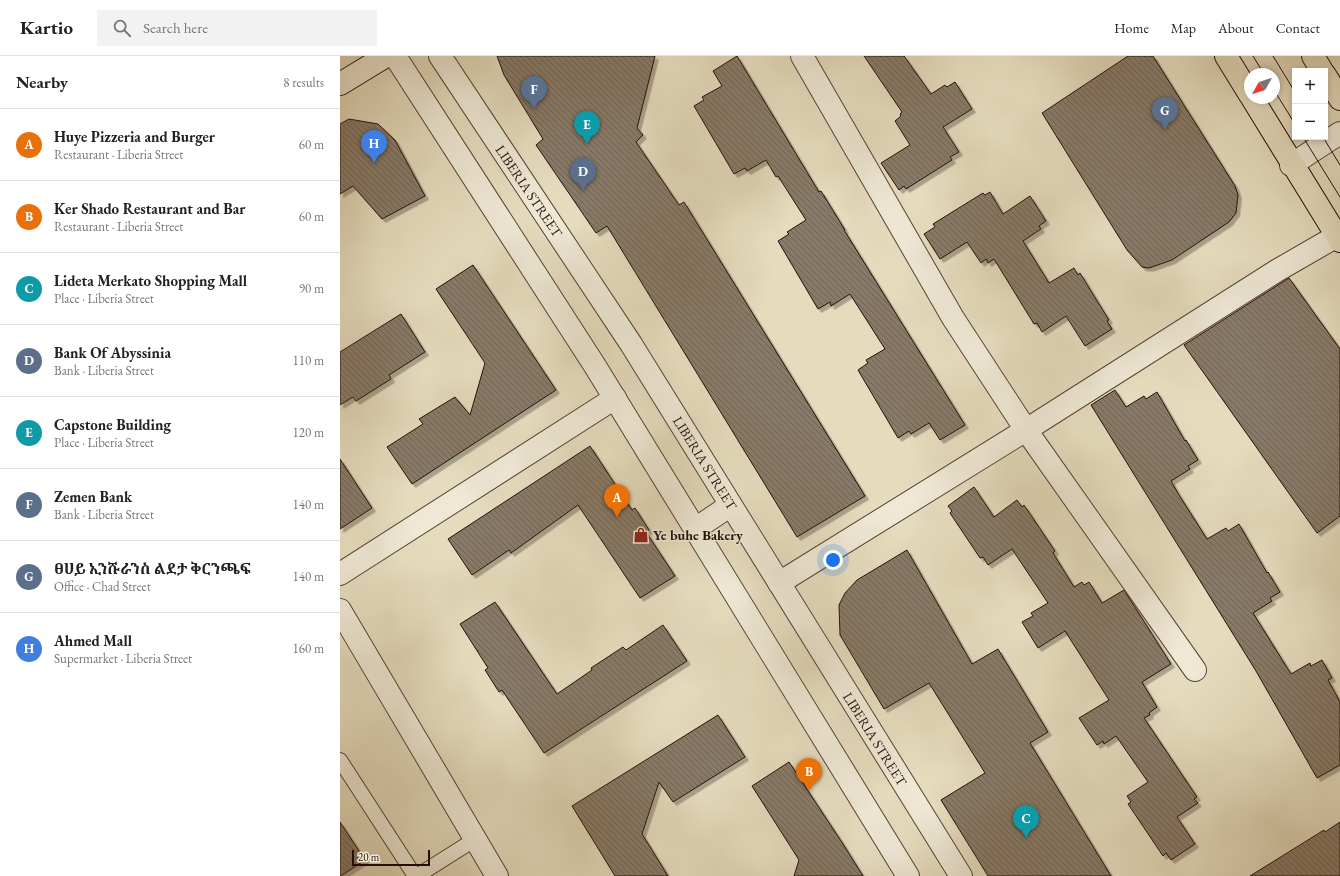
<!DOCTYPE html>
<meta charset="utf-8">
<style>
:root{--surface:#fff;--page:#f2f2f2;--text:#222;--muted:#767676;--line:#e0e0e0;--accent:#ea580c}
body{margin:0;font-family:"EB Garamond","Noto Serif Ethiopic",serif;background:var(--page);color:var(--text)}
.controls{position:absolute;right:12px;top:12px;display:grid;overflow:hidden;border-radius:0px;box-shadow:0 2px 6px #0003}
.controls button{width:36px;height:36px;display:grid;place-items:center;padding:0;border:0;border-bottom:1px solid var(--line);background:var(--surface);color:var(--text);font:20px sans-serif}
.compass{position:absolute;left:904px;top:12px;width:36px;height:36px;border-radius:50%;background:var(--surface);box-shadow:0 2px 6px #0003;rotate:231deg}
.scale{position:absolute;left:12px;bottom:10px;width:78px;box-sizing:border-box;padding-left:4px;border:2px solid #241009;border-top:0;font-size:11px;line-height:14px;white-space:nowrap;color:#241009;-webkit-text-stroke:3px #eee8d5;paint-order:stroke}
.you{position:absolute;left:493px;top:504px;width:14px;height:14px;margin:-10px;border:3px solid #fff;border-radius:50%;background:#1a73e8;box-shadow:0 0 0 6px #1a73e833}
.badge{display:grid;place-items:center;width:26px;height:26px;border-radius:50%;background:var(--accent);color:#fff;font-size:13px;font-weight:700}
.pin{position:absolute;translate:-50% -33px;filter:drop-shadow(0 1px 2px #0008)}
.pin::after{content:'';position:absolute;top:21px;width:14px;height:12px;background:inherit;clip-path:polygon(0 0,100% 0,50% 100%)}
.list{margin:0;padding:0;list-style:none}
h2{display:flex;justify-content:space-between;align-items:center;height:52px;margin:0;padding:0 16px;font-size:17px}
h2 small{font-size:13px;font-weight:400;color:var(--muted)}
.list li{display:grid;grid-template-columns:26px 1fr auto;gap:12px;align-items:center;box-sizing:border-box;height:72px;padding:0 16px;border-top:1px solid var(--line)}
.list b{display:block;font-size:15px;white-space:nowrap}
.list p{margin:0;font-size:13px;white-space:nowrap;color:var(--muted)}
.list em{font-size:13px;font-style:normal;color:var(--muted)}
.icon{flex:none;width:22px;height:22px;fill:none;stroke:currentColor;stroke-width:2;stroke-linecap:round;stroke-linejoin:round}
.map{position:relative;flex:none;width:1000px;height:820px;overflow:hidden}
header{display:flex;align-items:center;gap:24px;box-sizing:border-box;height:56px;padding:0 20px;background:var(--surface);border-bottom:1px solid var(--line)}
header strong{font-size:19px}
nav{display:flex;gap:22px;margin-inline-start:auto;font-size:14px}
.search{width:280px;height:36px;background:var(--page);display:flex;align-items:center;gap:10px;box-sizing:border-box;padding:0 14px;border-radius:0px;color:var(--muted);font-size:15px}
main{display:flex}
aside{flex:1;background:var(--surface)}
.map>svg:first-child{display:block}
.building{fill:url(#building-back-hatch);stroke:#241009;filter:url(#shadow)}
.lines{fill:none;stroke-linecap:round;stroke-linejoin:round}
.service-casing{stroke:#544336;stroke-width:16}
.minor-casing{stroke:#544336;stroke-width:24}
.tertiary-casing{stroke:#544336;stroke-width:24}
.secondary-casing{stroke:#241009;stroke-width:24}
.primary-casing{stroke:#241009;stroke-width:24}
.service{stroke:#eee8d5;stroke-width:14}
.minor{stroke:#eee8d5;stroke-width:22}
.tertiary{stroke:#eee8d5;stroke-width:22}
.secondary{stroke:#eee8d5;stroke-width:22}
.primary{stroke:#e5dcbe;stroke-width:22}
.tram{stroke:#241009;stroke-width:1}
.labels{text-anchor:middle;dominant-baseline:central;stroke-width:3;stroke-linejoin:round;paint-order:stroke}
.street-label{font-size:14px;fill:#241009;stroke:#eee8d5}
.poi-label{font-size:14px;font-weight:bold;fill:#241009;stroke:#eee8d5;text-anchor:start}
</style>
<header>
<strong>Kartio</strong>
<div class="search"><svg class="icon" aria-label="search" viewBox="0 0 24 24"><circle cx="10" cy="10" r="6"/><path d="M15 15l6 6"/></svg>Search here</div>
<nav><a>Home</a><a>Map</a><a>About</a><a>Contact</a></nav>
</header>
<main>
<aside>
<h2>Nearby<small>8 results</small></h2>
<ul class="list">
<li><span class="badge" style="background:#e8710a">A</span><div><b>Huye Pizzeria and Burger</b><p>Restaurant · Liberia Street</p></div><em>60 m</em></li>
<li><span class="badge" style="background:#e8710a">B</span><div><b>Ker Shado Restaurant and Bar</b><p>Restaurant · Liberia Street</p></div><em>60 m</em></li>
<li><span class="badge" style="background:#0f9aa8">C</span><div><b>Lideta Merkato Shopping Mall</b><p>Place · Liberia Street</p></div><em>90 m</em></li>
<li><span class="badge" style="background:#5c6f8a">D</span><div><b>Bank Of Abyssinia</b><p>Bank · Liberia Street</p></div><em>110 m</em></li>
<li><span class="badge" style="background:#0f9aa8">E</span><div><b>Capstone Building</b><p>Place · Liberia Street</p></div><em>120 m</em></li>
<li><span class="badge" style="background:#5c6f8a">F</span><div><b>Zemen Bank</b><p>Bank · Liberia Street</p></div><em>140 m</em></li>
<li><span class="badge" style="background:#5c6f8a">G</span><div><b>ፀሀይ ኢንሹራንስ ልደታ ቅርንጫፍ</b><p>Office · Chad Street</p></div><em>140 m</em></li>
<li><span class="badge" style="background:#3f7fe0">H</span><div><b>Ahmed Mall</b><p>Supermarket · Liberia Street</p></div><em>160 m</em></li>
</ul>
</aside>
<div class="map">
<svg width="1000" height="820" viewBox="0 0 1000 820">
<defs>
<pattern id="building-back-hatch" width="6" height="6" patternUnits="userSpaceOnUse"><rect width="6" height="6" fill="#887a67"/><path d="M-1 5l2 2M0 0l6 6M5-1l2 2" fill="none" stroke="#6f6353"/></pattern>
<filter id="shadow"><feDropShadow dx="3.5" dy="3.5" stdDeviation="0" flood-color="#0004"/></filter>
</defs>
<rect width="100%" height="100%" fill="#e5dcbe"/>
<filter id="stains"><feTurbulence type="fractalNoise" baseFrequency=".005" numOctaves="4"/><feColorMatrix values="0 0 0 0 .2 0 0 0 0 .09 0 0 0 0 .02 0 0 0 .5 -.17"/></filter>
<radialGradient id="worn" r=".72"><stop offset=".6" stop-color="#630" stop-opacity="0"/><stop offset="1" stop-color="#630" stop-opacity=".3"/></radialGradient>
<path class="building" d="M 157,0 L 315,0 L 297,72 L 303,79 L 296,86 L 339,149 L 344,146 L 525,440 L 457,481 L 267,170 L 256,177 L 196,89 L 203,83 L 164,19 Z
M 397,0 L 479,136 L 481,135 L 505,174 L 504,174 L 625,369 L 600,384 L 589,367 L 571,378 L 569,375 L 558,382 L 518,314 L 528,307 L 526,304 L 545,293 L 510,238 L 491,250 L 490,246 L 478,253 L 438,185 L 449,178 L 447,176 L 466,164 L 438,120 L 436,121 L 426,104 L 407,115 L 405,112 L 394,118 L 354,50 L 364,44 L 362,41 L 382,30 L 373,15 Z
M 524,0 L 564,0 L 591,38 L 605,29 L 607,31 L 615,26 L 632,53 L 603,71 L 619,96 L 610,101 L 612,104 L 566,133 L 564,130 L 559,134 L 541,107 L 570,89 L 555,65 L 561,60 L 560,58 L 562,56 Z
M 788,0 L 813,0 L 895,130 L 898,139 L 896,157 L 889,166 L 832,204 L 809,212 L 802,211 L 787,194 L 702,57 Z
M 9,63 L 38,68 L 55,84 L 85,140 L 42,163 L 13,130 L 0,138 L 0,68 Z
M 650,136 L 663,158 L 690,140 L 706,165 L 699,170 L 701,173 L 683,185 L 709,227 L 734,212 L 738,219 L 740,217 L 759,248 L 769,264 L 767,265 L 772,273 L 745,290 L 726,260 L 702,276 L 697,267 L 694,268 L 654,203 L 648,207 L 646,203 L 641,207 L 627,186 L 600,203 L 584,178 L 595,171 L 593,168 L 643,137 L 645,139 Z
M 133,209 L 216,334 L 72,428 L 47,391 L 83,368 L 79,363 L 115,341 L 130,359 L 145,307 L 96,233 Z
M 949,222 L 1000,293 L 1000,460 L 977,477 L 844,289 Z
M 61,258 L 85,296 L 49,319 L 51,323 L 16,345 L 13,341 L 0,349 L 0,296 Z
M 775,334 L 786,351 L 804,340 L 806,343 L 817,336 L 845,385 L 846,384 L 858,404 L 848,410 L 850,413 L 831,425 L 839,439 L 867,483 L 886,472 L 888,475 L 899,468 L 927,517 L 928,516 L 940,536 L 930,542 L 932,545 L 913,557 L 951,618 L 970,607 L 971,610 L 982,604 L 992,622 L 988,624 L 1000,646 L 1000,709 L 977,722 L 916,615 L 751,349 Z
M 250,390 L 292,454 L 295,452 L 309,474 L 306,476 L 335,520 L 300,542 L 238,449 L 171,497 L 169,494 L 132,519 L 108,483 Z
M 0,403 L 32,452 L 0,473 Z
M 634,431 L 654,461 L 677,444 L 682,451 L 684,449 L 715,495 L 713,497 L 734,531 L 742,526 L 744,529 L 749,526 L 762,547 L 784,534 L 831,608 L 802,626 L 817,651 L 809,657 L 810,659 L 804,662 L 857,741 L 854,743 L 858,747 L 837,761 L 855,788 L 831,804 L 826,797 L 823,800 L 788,748 L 791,746 L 787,740 L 808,726 L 776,680 L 764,688 L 763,685 L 757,689 L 739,662 L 769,644 L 725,575 L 698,592 L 682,566 L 693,560 L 691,557 L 708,547 L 672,493 L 648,509 L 643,501 L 640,502 L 610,457 L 612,455 L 608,450 Z
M 567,494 L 632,608 L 658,593 L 708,676 L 690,687 L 771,820 L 648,820 L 601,744 L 645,717 L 589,627 L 544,653 L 500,579 L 499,549 L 505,537 L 517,524 Z
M 155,546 L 217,638 L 252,614 L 251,612 L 283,591 L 286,594 L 323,569 L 347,605 L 204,697 L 162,634 L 159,636 L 145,614 L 148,612 L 120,568 Z
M 378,659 L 405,701 L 333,746 L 319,726 L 302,778 L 328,820 L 275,820 L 232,750 Z
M 449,706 L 503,788 L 523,820 L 454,820 L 459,804 L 412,730 Z
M 0,766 L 25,804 L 1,820 L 0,820 Z
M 1000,766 L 1000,820 L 910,820 L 984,774 L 985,776 Z"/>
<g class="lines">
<g class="service-casing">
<path id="service" d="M 0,704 L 75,820
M 77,820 L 134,784"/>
</g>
<g class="minor-casing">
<path id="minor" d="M 462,0 L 613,262 L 686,374 L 855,614
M 951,109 L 1000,77
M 0,518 L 275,342
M 439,527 L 686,374 L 938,214 L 997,180
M 0,554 L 157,820"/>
</g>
<g class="tertiary-casing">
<path id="tertiary" d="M 55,0 L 255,310 L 568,820
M 100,0 L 291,288 L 621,820
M 355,473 L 391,449"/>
</g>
<g class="secondary-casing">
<path id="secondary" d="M 0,28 L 46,0"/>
</g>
<g class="primary-casing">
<path id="primary" d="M 886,0 L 910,39
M 973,0 L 982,15
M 985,19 L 1000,43
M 912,42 L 1000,185"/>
</g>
<use href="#service" class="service"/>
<use href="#minor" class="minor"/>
<use href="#tertiary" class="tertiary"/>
<use href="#secondary" class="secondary"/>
<use href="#primary" class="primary"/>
<path class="tram" d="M 913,0 L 924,18
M 933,0 L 955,36
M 934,34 L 955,68
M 963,81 L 1000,141
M 983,81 L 1000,109"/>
</g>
<defs>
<g id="shop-bare" transform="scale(1.2)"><path d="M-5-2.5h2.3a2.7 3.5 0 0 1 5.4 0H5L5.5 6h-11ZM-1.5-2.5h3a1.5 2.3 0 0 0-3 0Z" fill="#8f2418" stroke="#eee8d5" stroke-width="2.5" paint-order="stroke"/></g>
</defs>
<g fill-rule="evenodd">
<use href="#shop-bare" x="301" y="479"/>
</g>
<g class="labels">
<g class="street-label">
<text transform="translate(189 135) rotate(56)">LIBERIA STREET</text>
<text transform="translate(365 407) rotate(58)">LIBERIA STREET</text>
<text transform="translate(535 683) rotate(58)">LIBERIA STREET</text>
</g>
<g class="poi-label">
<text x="313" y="479">Ye buhe Bakery</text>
</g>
</g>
<rect width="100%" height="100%" filter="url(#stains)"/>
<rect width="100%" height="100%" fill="url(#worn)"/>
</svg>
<div class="controls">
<button>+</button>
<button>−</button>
</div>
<svg class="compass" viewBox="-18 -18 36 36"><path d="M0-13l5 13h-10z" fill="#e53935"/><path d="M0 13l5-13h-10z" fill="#767676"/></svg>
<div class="scale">20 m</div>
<div class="you"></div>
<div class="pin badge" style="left:277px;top:461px;background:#e8710a">A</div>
<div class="pin badge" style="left:469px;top:735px;background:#e8710a">B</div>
<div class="pin badge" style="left:686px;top:782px;background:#0f9aa8">C</div>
<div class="pin badge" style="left:243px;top:135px;background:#5c6f8a">D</div>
<div class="pin badge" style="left:247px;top:88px;background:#0f9aa8">E</div>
<div class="pin badge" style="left:194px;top:53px;background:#5c6f8a">F</div>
<div class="pin badge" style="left:825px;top:74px;background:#5c6f8a">G</div>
<div class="pin badge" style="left:34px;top:107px;background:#3f7fe0">H</div>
</div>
</main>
